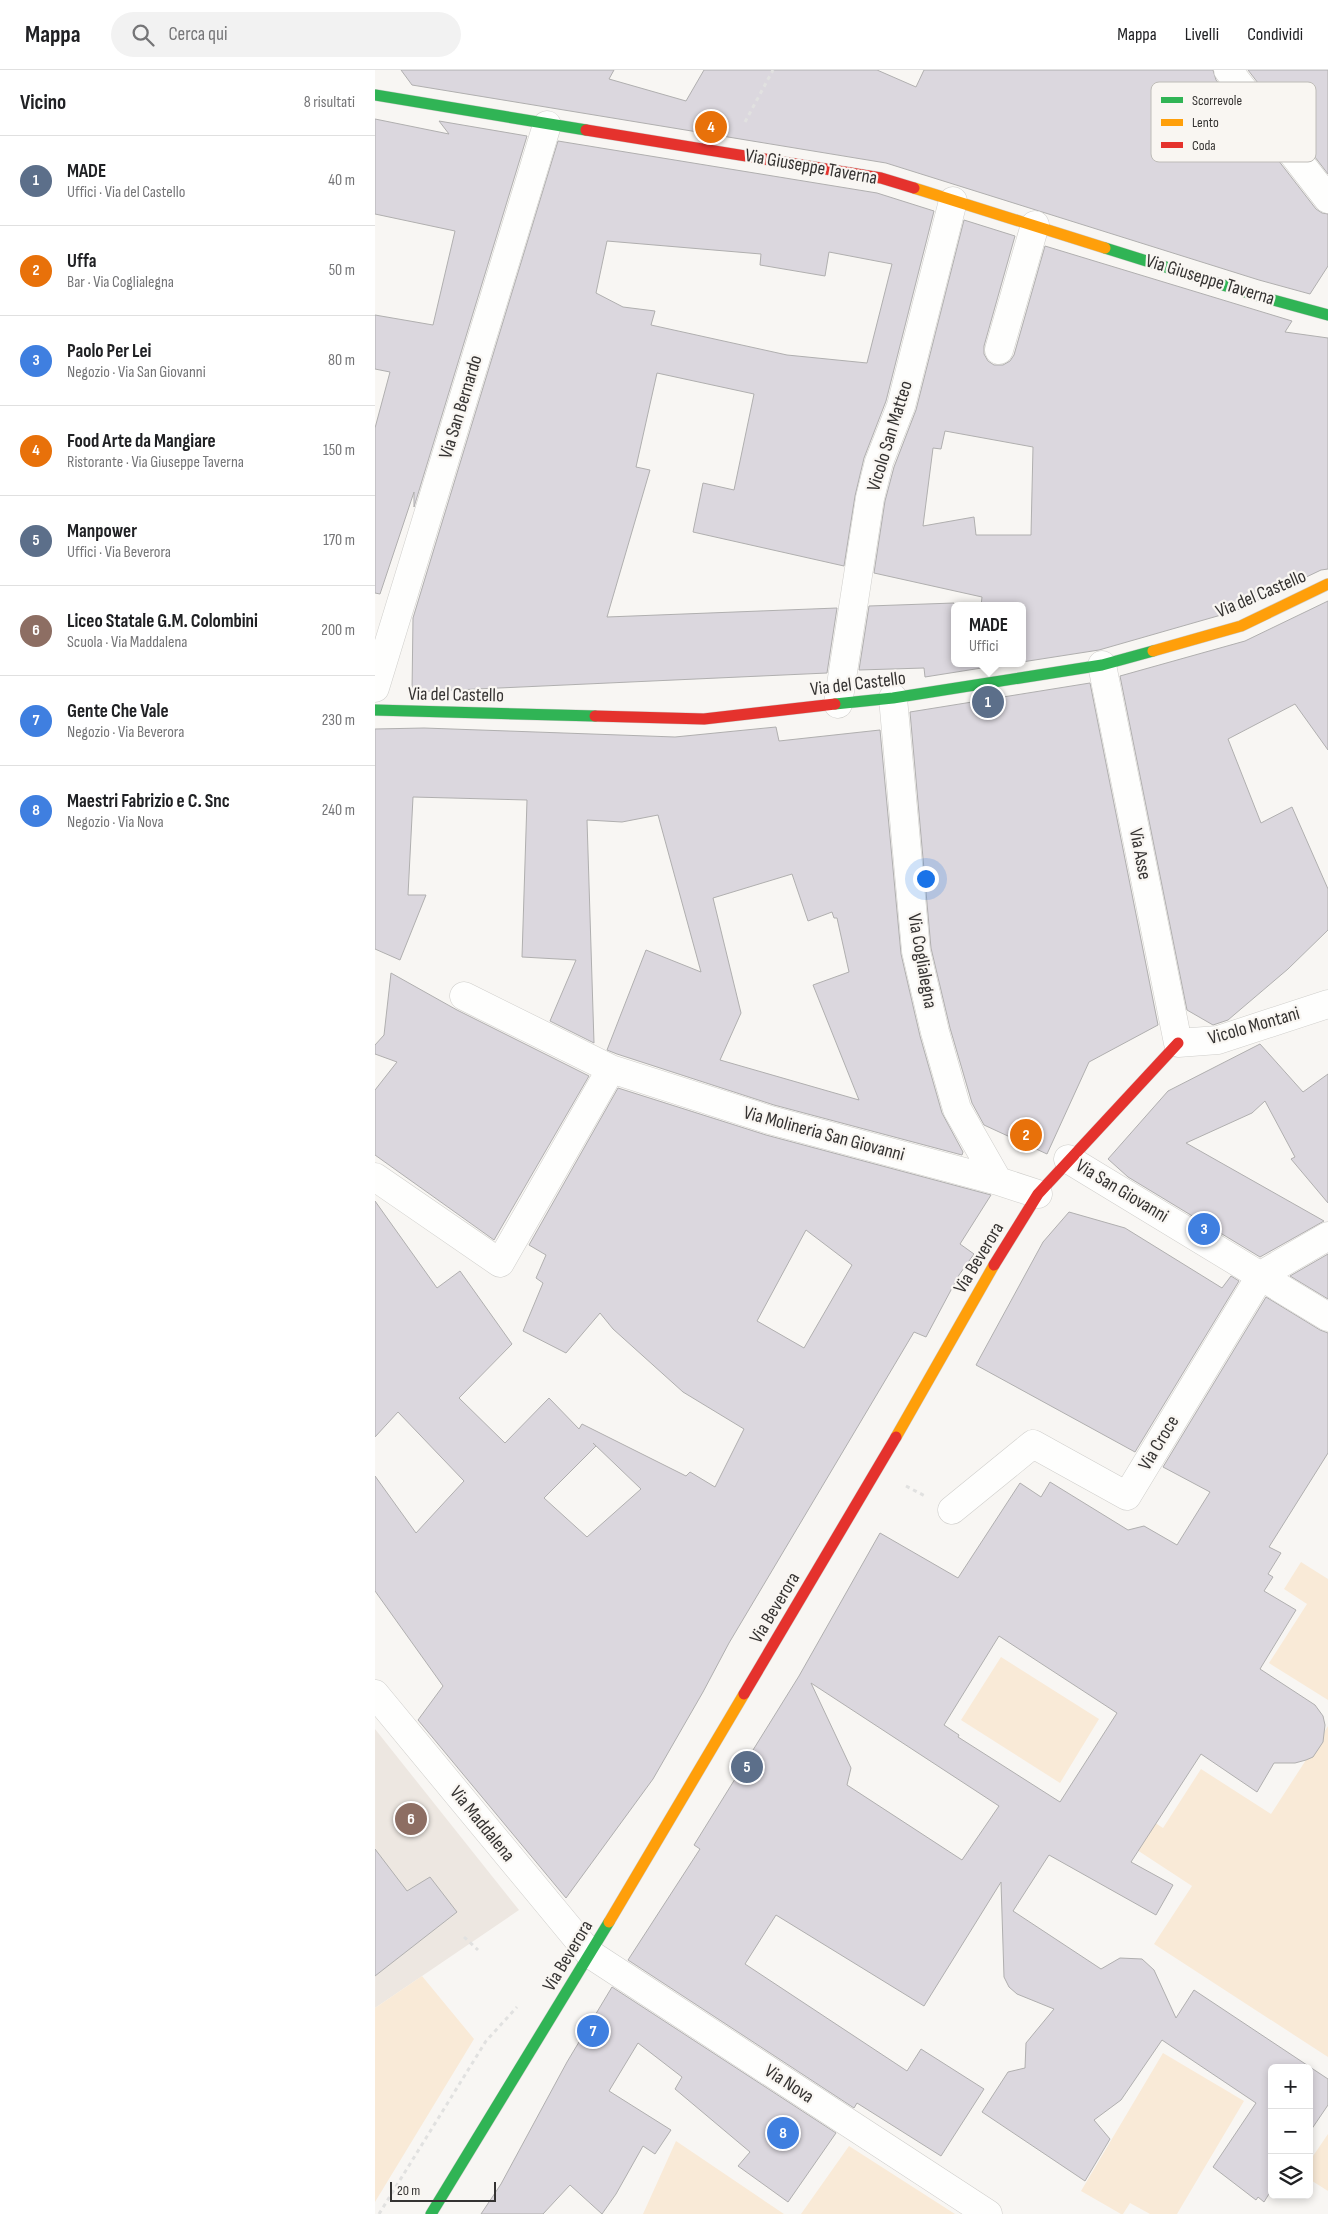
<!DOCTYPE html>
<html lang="it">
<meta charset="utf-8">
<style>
:root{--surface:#fff;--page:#f2f2f2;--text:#202124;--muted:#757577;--line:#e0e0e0;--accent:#b45309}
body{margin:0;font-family:"Sofia Sans Condensed",sans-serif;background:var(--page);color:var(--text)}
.controls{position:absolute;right:15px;bottom:15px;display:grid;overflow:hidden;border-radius:8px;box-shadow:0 2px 8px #0003}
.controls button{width:45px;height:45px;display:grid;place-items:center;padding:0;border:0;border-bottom:1px solid var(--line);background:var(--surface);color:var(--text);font:25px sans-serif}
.scale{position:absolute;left:15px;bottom:12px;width:106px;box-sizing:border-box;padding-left:5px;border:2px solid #353332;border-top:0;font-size:14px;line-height:18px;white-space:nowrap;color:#353332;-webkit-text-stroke:4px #f9f6f2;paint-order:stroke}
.you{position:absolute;left:550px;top:808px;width:18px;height:18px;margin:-12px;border:4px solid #fff;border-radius:50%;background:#1a73e8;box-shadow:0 0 0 8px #1a73e833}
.badge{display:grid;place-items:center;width:32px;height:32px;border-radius:50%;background:var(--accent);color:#fff;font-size:16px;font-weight:700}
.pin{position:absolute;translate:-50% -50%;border:2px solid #fff;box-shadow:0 1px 5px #0006}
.popup{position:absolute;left:576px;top:532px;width:75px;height:65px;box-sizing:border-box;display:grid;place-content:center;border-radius:8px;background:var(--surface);filter:drop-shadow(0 1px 4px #0005);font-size:16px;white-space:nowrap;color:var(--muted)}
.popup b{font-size:19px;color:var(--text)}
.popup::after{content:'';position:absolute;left:50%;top:100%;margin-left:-10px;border:10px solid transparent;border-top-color:var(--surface)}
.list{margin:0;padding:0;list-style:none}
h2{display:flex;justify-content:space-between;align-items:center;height:65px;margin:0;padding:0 20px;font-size:21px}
h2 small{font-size:16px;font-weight:400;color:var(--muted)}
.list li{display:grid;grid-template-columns:32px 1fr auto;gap:15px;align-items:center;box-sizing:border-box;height:90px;padding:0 20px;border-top:1px solid var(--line)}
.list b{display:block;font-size:19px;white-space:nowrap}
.list p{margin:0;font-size:16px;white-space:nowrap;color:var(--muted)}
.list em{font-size:16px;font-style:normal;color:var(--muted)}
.icon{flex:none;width:28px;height:28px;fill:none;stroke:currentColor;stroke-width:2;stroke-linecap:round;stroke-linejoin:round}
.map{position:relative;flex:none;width:953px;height:2144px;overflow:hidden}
header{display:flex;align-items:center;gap:30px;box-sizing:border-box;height:70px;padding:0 25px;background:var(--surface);border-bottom:1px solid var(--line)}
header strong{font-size:24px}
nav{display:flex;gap:28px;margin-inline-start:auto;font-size:18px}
.search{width:350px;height:45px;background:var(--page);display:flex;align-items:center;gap:12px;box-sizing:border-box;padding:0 18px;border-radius:28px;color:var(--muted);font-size:19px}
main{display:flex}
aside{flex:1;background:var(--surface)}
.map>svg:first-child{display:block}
.built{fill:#ede7e1}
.green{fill:#f9ead7}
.building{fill:#dbd7de;stroke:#b0afaf;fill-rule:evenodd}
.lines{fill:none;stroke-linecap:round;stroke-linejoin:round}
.street-casing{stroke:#cfcecb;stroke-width:29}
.fast-casing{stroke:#cfcecb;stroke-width:12}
.slow-casing{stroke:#cfcecb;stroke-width:12}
.jam-casing{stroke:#cfcecb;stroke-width:12}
.path{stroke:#e1e1e0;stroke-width:3;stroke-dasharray:4 4;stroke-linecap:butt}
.street{stroke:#fefefd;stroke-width:28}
.fast{stroke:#30b455;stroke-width:11}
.slow{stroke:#ff9f0a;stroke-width:11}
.jam{stroke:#e5322d;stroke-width:11}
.labels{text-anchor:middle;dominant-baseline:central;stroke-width:4.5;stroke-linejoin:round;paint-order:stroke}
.street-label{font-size:19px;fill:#353332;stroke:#f9f6f2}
.key{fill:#f9f6f2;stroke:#bebcb8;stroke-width:1}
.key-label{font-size:14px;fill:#353332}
</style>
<header>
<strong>Mappa</strong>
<div class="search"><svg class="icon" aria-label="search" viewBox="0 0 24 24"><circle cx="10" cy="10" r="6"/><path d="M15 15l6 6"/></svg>Cerca qui</div>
<nav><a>Mappa</a><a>Livelli</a><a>Condividi</a></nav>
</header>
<main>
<aside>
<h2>Vicino<small>8 risultati</small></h2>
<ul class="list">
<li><span class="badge" style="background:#5c6f8a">1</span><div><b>MADE</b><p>Uffici · Via del Castello</p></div><em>40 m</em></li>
<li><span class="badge" style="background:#e8710a">2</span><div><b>Uffa</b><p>Bar · Via Coglialegna</p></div><em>50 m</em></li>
<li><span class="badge" style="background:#3f7fe0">3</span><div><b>Paolo Per Lei</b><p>Negozio · Via San Giovanni</p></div><em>80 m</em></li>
<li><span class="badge" style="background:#e8710a">4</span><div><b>Food Arte da Mangiare</b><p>Ristorante · Via Giuseppe Taverna</p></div><em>150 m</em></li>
<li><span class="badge" style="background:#5c6f8a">5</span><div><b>Manpower</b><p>Uffici · Via Beverora</p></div><em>170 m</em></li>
<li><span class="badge" style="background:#8d6e63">6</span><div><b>Liceo Statale G.M. Colombini</b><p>Scuola · Via Maddalena</p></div><em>200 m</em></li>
<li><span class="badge" style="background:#3f7fe0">7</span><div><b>Gente Che Vale</b><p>Negozio · Via Beverora</p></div><em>230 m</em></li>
<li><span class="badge" style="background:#3f7fe0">8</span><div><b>Maestri Fabrizio e C. Snc</b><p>Negozio · Via Nova</p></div><em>240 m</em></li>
</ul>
</aside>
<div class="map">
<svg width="953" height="2144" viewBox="0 0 953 2144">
<rect width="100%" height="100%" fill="#f8f6f3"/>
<path class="built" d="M 0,1659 L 144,1840 L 0,1938 Z"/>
<path class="green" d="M 926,1492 L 953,1509 L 953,1630 L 894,1593 L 932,1534 L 909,1519 Z
M 626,1587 L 724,1649 L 685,1713 L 586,1650 Z
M 953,1656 L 953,1987 L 779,1874 L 817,1816 L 730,1759 L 748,1732 L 788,1758 L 826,1699 L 896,1744 Z
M 47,1906 L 99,1969 L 0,2132 L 0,1938 Z
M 788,1983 L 869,2031 L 802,2144 L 775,2144 L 755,2133 L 748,2144 L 746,2144 L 706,2121 Z
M 953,2064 L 953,2121 L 934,2109 L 934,2092 Z
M 301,2071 L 409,2144 L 268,2144 Z
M 474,2076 L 580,2144 L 426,2144 Z"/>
<path class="building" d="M 26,0 L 239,0 L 234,9 L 311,31 L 329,0 L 502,0 L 541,17 L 549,0 L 838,0 L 841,10 L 941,139 L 947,143 L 953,144 L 953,196 L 935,224 L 884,210 L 511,93 L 37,15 Z
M 873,0 L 953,0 L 953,104 Z
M 0,49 L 74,64 L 64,51 L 152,66 L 39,437 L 39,422 L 5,524 L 0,523 L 0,358 L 15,302 L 0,299 L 0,245 L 58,255 L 80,161 L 0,144 Z
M 183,71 L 502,123 L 559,141 L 511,331 L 489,388 L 480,426 L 469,496 L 318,462 L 328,413 L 359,420 L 379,324 L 282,303 L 261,397 L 275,400 L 232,547 L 462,538 L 452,603 L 37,622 L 38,548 ZM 232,171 L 386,184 L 385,195 L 450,206 L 454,182 L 517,194 L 492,293 L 412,285 L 276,255 L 280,241 L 248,237 L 221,223 Z
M 589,150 L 640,166 L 609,276 L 609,284 L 613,291 L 619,295 L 628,295 L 635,291 L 639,285 L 670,176 L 917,251 L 910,262 L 953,268 L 953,499 L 946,500 L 860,541 L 724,580 L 647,592 L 647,536 L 606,536 L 607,527 L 499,503 L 510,431 L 519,397 L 541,340 ZM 570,361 L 658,377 L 656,465 L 601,465 L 599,447 L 548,456 L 558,378 L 566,379 Z
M 953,531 L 953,680 L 920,634 L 853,669 L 886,753 L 917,737 L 953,819 L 953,860 L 913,899 L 853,950 L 838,955 L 812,940 L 745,606 L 870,571 Z
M 579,533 L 579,593 L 638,593 L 550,607 L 549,598 L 484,600 L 494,536 Z
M 715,613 L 783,955 L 714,992 L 672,1084 L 609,1055 L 597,1033 L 575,958 L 556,878 L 535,642 Z
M 401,657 L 404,671 L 505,660 L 526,884 L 545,966 L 567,1043 L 588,1082 L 587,1085 L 399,1035 L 242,984 L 232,980 L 271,880 L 326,902 L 283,745 L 247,752 L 212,750 L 219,973 L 175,951 L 201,890 L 147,887 L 152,730 L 38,727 L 33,825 L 51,825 L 25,890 L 0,879 L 0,659 L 49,658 L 300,667 ZM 417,804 L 433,851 L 457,842 L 459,848 L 462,848 L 474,902 L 438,915 L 484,1030 L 345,990 L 366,943 L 338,828 Z
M 16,903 L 82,940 L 214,1006 L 119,1170 L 0,1085 L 0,1020 L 22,992 L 0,984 L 0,975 L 9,965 Z
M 885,974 L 928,1022 L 953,1004 L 953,1133 L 916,1089 L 920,1087 L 890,1031 L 877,1043 L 811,1073 L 949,1151 L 885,1187 L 753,1107 L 733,1089 L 793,1021 Z
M 243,1018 L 391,1065 L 616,1125 L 585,1174 L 599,1184 L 584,1205 L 551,1267 L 539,1262 L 354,1573 L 328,1622 L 278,1709 L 191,1828 L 43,1650 L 68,1616 L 0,1521 L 0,1406 L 41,1463 L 89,1411 L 23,1342 L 0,1367 L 0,1131 L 62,1218 L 85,1201 L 137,1274 L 84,1328 L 130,1373 L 174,1328 L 204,1359 L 207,1354 L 311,1406 L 315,1402 L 340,1417 L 369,1359 L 308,1322 L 238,1259 L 225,1243 L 191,1283 L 148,1261 L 168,1213 L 161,1208 L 171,1185 L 154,1175 ZM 431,1160 L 477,1195 L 429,1278 L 382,1251 ZM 218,1373 L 266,1419 L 212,1467 L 169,1428 L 221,1376 Z
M 694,1142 L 750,1158 L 847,1218 L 856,1206 L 864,1211 L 760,1382 L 601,1295 L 668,1172 Z
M 953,1184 L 953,1229 L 915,1206 Z
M 891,1227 L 945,1260 L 953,1263 L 953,1383 L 894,1477 L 906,1483 L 893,1504 L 898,1507 L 889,1521 L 921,1540 L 885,1599 L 940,1635 L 948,1646 L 950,1655 L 948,1672 L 938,1687 L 931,1690 L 920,1693 L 899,1693 L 882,1722 L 826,1684 L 756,1792 L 798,1815 L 781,1845 L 674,1785 L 638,1841 L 726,1899 L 745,1888 L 767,1889 L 779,1900 L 801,1948 L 819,1920 L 953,2009 L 953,2035 L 934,2063 L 934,1998 L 897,1998 L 897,2119 L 889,2132 L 883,2127 L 881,2130 L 838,2097 L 881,2033 L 787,1970 L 746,2030 L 719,2050 L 735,2069 L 710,2111 L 607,2042 L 633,2002 L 650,1998 L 651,1973 L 679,1939 L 642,1924 L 634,1917 L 629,1907 L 626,1812 L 549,1936 L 401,1845 L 370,1894 L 532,2001 L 546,1979 L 609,2019 L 566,2086 L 482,2033 L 479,2038 L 253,1890 L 325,1779 L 319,1775 L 424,1606 L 505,1463 L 583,1508 L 645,1413 L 666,1427 L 675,1412 L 753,1460 L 769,1456 L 802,1475 L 835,1422 L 788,1397 ZM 624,1566 L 742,1643 L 685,1732 L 583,1667 L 584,1665 L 569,1655 ZM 436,1613 L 624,1736 L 587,1790 L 472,1715 L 476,1698 Z
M 0,1779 L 32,1821 L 55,1807 L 82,1842 L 0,1906 Z
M 237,1917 L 461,2063 L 413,2132 L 363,2096 L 375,2082 L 300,2019 L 307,2007 L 263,1973 L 234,2021 L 296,2060 L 280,2084 L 268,2076 L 241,2124 L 227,2144 L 195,2115 L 168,2144 L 106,2144 L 126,2114 L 192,1992 Z"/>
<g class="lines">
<g class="street-casing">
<path id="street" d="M 853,0 L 953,129
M 624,280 L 660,155
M 727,595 L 803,973 L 843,970 L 953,934
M 0,618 L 172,55
M 518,628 L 541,881 L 560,962 L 582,1039 L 623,1111
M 463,634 L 495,428 L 504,392 L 526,336 L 578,131
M 89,926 L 236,999 L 395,1050 L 623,1111 L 663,1124
M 693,1089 L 953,1247
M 0,1107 L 125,1193 L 236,999
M 577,1440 L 658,1374 L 752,1426 L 886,1205 L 953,1166
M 0,1624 L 215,1884 L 613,2144"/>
</g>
<g class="fast-casing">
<path id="fast" d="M 0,25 L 211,60
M 730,178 L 880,225 L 953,245
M 460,634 L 518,628 L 727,595 L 778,581
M 0,640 L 220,646
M 56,2144 L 234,1852"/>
</g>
<g class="slow-casing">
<path id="slow" d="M 539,118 L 730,178
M 778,581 L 866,556 L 953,514
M 521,1367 L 619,1195
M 234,1852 L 369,1624"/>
</g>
<g class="jam-casing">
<path id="jam" d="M 211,60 L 506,108 L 539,118
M 220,646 L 329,649 L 460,634
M 619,1195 L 663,1124 L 803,973
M 369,1624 L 521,1367"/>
</g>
<path class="path" d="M 370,52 L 398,0
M 531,1416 L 550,1426
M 89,1867 L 103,1880
M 4,2144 L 111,1971 L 142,1937"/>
<use href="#street" class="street"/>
<use href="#fast" class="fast"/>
<use href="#slow" class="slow"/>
<use href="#jam" class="jam"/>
</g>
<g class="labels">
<g class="street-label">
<text transform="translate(436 97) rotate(10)">Via Giuseppe Taverna</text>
<text transform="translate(835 210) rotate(17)">Via Giuseppe Taverna</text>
<text transform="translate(86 337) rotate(-73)">Via San Bernardo</text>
<text transform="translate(515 366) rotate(-73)">Vicolo San Matteo</text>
<text transform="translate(886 524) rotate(-23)">Via del Castello</text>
<text transform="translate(483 614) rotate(-7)">Via del Castello</text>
<text transform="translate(81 625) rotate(1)">Via del Castello</text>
<text transform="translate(765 784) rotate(79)">Via Asse</text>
<text transform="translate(547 891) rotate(80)">Via Coglialegna</text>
<text transform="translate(879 956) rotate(-16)">Vicolo Montani</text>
<text transform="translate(449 1064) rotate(15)">Via Molineria San Giovanni</text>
<text transform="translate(747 1121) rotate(31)">Via San Giovanni</text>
<text transform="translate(604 1188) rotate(-59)">Via Beverora</text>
<text transform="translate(784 1373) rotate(-59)">Via Croce</text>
<text transform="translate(400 1538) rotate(-59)">Via Beverora</text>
<text transform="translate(107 1754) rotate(51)">Via Maddalena</text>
<text transform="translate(193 1886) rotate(-59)">Via Beverora</text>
<text transform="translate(414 2014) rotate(33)">Via Nova</text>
</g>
</g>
<rect x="776" y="12" width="165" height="80" rx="8" class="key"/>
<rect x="786" y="27" width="22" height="6" fill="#30b455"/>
<rect x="786" y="49" width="22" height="7" fill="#ff9f0a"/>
<rect x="786" y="72" width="22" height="6" fill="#e5322d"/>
<g class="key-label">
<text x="817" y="35">Scorrevole</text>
<text x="817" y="57">Lento</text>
<text x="817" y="80">Coda</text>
</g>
</svg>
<div class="controls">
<button>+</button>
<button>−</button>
<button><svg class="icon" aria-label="layers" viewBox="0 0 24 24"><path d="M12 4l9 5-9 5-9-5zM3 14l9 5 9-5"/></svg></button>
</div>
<div class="scale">20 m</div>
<div class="you"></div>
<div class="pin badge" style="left:613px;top:632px;background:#5c6f8a">1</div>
<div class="popup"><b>MADE</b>Uffici</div>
<div class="pin badge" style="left:651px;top:1065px;background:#e8710a">2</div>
<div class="pin badge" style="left:829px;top:1159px;background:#3f7fe0">3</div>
<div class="pin badge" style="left:336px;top:57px;background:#e8710a">4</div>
<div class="pin badge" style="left:372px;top:1697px;background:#5c6f8a">5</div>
<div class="pin badge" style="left:36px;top:1749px;background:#8d6e63">6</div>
<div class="pin badge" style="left:218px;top:1961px;background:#3f7fe0">7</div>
<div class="pin badge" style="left:408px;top:2063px;background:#3f7fe0">8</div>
</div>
</main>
